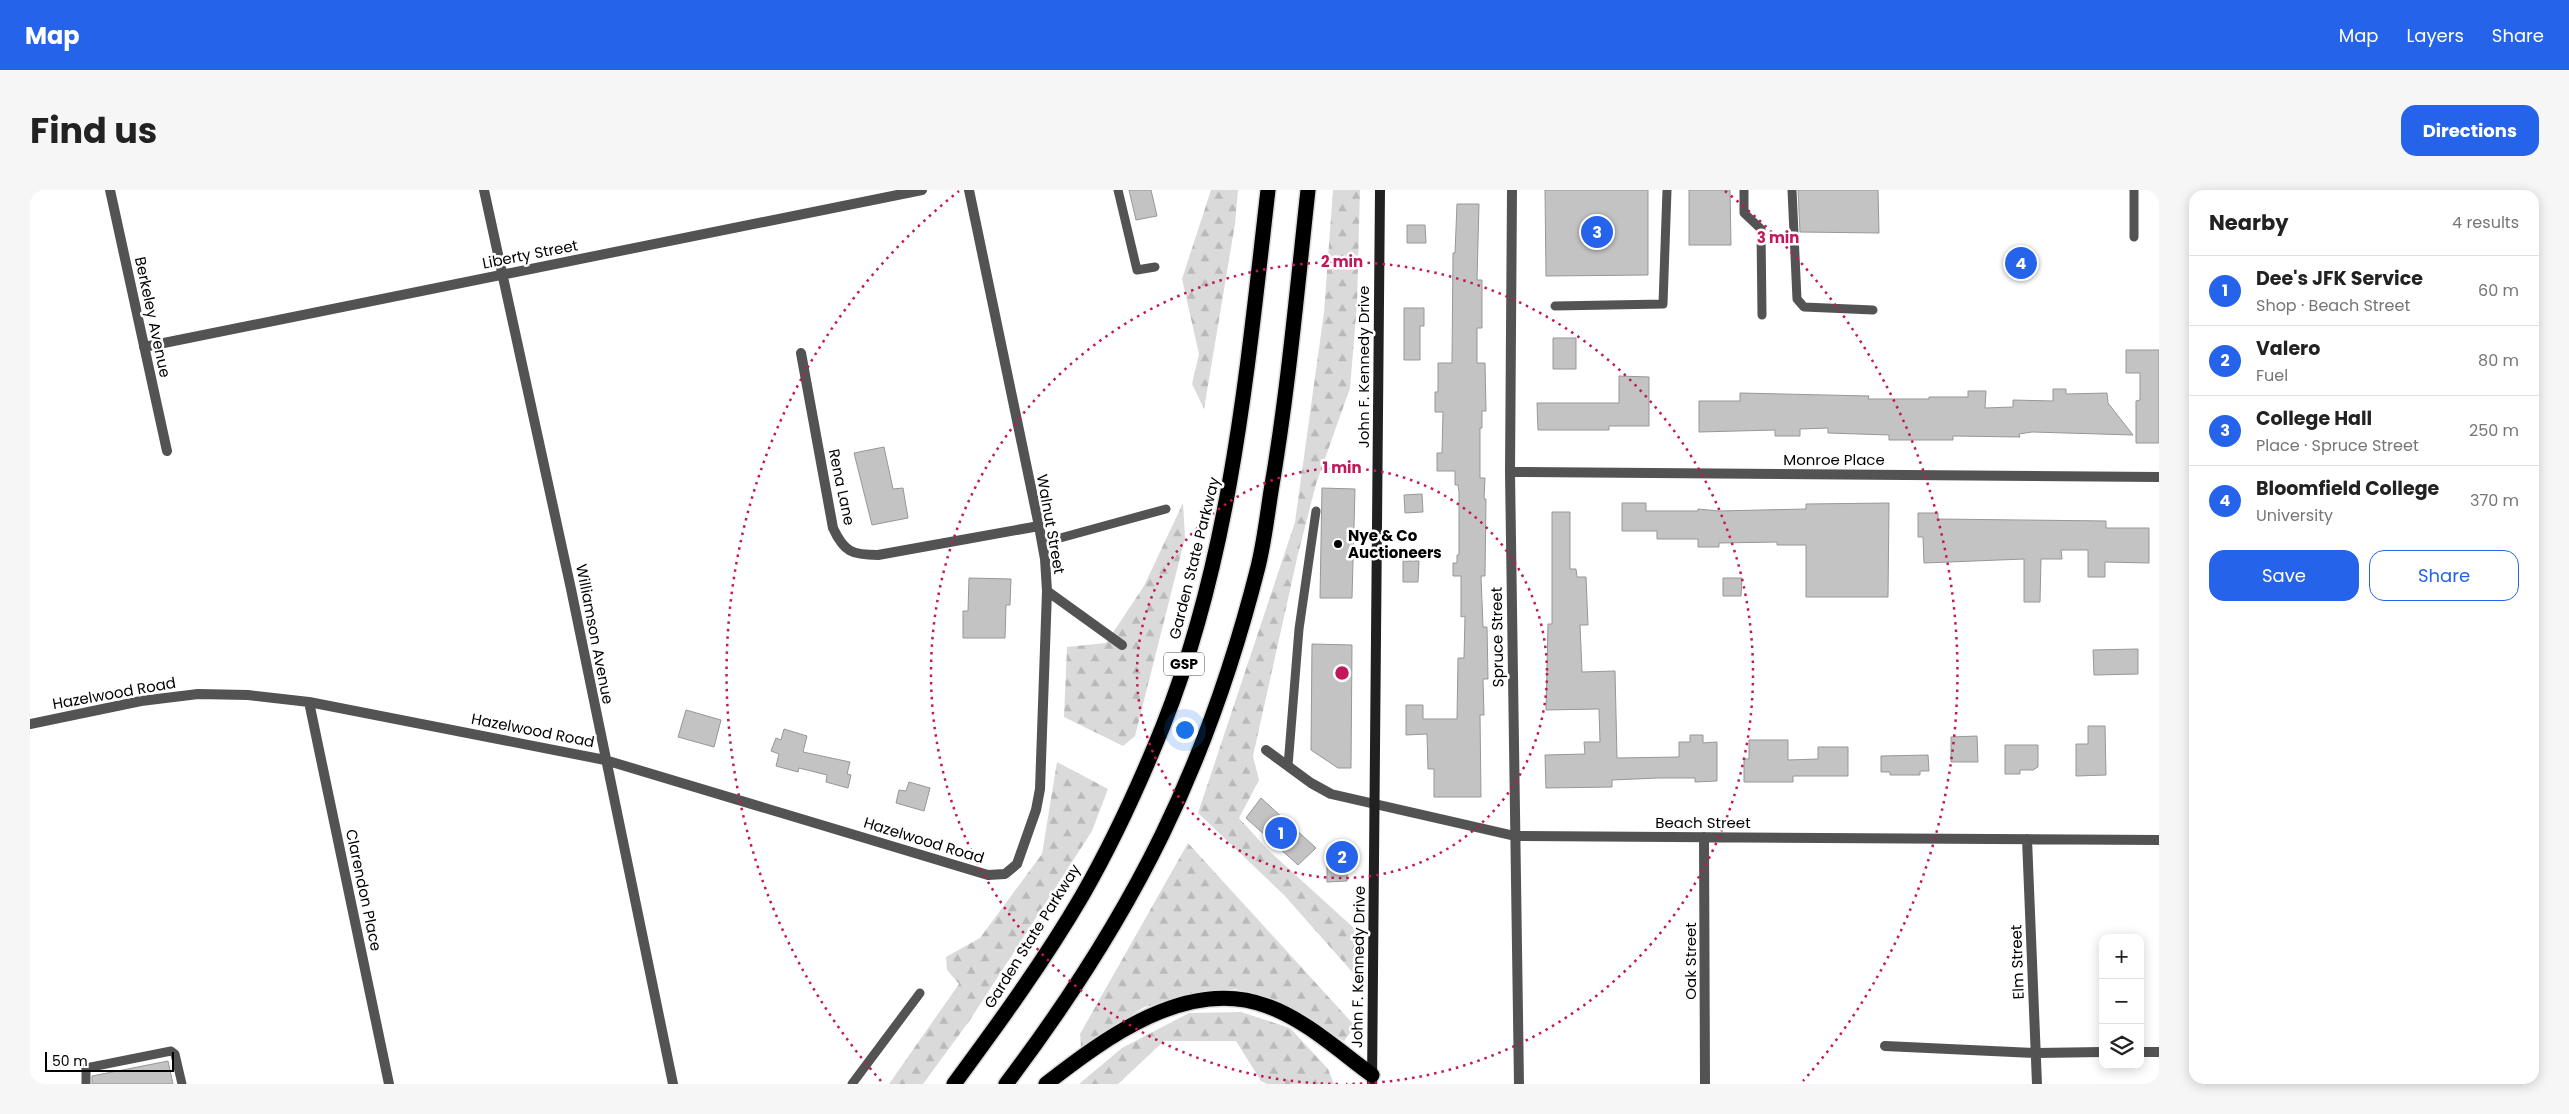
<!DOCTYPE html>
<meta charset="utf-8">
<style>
:root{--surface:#fff;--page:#f6f6f6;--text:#222;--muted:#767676;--line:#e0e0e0;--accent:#2563eb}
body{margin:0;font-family:Poppins,sans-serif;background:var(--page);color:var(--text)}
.controls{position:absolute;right:15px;bottom:15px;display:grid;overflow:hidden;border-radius:10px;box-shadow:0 2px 12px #0003}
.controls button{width:45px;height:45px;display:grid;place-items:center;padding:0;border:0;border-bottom:1px solid var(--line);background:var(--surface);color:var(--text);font:25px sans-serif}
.scale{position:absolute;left:15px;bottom:12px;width:129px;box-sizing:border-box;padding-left:5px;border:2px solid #000;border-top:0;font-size:14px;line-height:18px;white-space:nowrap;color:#000;-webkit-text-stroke:4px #fff;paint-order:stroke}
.you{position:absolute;left:1154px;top:539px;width:18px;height:18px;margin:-12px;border:4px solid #fff;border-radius:50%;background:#1a73e8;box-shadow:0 0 0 8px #1a73e833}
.badge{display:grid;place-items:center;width:32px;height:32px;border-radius:50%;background:var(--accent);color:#fff;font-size:16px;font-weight:700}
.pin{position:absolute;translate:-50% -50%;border:2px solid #fff;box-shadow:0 1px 5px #0006}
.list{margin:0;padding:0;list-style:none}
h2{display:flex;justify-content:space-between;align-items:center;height:65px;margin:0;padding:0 20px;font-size:21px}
h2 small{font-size:16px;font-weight:400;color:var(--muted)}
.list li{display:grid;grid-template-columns:32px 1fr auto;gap:15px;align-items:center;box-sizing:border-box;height:70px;padding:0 20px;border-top:1px solid var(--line)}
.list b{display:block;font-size:19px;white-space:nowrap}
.list p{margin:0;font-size:16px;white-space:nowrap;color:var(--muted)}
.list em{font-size:16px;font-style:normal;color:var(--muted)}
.actions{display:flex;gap:10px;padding:15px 20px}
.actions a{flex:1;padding:11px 0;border:1px solid var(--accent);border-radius:15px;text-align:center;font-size:18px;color:var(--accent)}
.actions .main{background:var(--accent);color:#fff}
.icon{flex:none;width:28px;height:28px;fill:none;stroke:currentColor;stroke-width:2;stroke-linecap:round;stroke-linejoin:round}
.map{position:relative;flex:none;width:2129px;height:894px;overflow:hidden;border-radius:15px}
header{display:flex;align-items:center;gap:30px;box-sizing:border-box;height:70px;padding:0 25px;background:var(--accent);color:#fff}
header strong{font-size:24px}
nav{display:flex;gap:28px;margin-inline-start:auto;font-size:18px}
.intro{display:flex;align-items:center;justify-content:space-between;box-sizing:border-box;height:120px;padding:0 30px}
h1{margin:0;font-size:35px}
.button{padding:12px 22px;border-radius:15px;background:var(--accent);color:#fff;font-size:18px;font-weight:700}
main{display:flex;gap:30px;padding:0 30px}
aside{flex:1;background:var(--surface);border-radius:15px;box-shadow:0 2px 12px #0003}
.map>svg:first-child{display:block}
.forest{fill:url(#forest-firs)}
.building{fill:#c3c3c3;stroke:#979797}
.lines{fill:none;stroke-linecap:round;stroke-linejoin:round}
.motorway-casing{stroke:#dbdbdb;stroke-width:18}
.service{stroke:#535353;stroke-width:9}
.minor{stroke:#535353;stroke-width:10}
.secondary{stroke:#202020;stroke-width:10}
.motorway{stroke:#000;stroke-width:15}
.ring{fill:none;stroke:#c2185b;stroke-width:2.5;stroke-dasharray:2.5 5}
.poi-dot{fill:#000;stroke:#fff;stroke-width:2}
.labels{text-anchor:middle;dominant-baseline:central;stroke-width:5;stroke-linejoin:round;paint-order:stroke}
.shield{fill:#fff;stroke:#4c4c4c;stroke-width:1}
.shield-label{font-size:14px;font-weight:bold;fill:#000}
.street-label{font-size:15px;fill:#000;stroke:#fff}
.poi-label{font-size:15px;font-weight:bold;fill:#000;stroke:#fff;text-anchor:start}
.centre{fill:#c2185b;stroke:#fff;stroke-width:2.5}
.ring-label{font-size:15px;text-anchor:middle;font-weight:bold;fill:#c2185b;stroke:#fff;stroke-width:5;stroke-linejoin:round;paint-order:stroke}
</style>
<header>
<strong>Map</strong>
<nav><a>Map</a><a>Layers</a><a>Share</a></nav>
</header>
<div class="intro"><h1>Find us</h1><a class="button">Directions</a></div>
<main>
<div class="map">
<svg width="2129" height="894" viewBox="0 0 2129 894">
<defs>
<pattern id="forest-firs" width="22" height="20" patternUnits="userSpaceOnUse" patternTransform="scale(1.25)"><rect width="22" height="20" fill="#dadada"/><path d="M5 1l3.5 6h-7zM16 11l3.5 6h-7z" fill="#b9b9b9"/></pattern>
</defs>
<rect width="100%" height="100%" fill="#fff"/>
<path class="forest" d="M 1181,0 L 1208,0 L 1205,34 L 1174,219 L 1162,194 L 1169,164 L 1152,89 Z
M 1303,0 L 1330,0 L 1327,114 L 1320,198 L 1286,294 L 1268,364 L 1223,566 L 1229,590 L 1209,628 L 1238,660 L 1325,739 L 1324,784 L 1254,705 L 1168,623 L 1265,332 L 1294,122 Z
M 1153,313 L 1155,348 L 1105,546 L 1093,556 L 1034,527 L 1037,457 L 1076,453 L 1114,396 Z
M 1027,572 L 1078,599 L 1062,641 L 940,830 L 893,894 L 859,894 L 929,794 L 917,780 L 916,767 L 950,748 L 1012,664 Z
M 1158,653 L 1325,836 L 1314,851 L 1264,822 L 1206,799 L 1114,817 L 1051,858 L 1050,844 Z
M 1211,822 L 1260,838 L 1298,879 L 1304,894 L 1237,894 L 1231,891 L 1206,851 L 1134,851 L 1088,894 L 1049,894 L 1092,858 L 1159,823 Z"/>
<path class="building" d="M 1099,0 L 1121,0 L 1127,26 L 1106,30 Z
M 1515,0 L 1618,0 L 1618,85 L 1516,86 Z
M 1659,0 L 1700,0 L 1701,55 L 1659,55 Z
M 1768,0 L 1848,0 L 1849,43 L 1770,42 Z
M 1427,14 L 1449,14 L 1447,90 L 1452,90 L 1452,138 L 1447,138 L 1447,173 L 1455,173 L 1456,221 L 1452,221 L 1452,238 L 1450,238 L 1450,288 L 1455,288 L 1454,309 L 1456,309 L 1455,386 L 1451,386 L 1453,437 L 1457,437 L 1458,489 L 1453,489 L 1454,525 L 1450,525 L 1451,607 L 1404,607 L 1404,579 L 1398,579 L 1397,544 L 1376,545 L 1376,515 L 1393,515 L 1393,529 L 1427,529 L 1428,468 L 1434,468 L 1435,426 L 1431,427 L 1431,386 L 1423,386 L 1423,373 L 1427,373 L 1427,365 L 1429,365 L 1429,302 L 1428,295 L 1425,295 L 1425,281 L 1407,281 L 1407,263 L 1412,263 L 1413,222 L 1405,222 L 1405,202 L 1408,202 L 1408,173 L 1422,173 L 1423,63 L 1425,63 Z
M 1377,35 L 1395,35 L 1396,53 L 1377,53 Z
M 1374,118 L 1394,118 L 1394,136 L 1390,136 L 1390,170 L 1374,170 Z
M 1523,148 L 1546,148 L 1546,179 L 1523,179 Z
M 2096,160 L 2129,160 L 2129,253 L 2106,253 L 2106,211 L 2110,210 L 2110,183 L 2096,183 Z
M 1589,186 L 1619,187 L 1619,236 L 1579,236 L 1579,240 L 1508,240 L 1507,213 L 1589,213 Z
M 2023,199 L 2036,199 L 2036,204 L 2077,203 L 2078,213 L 2103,245 L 2002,242 L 1989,244 L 1990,247 L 1923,246 L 1923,250 L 1859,250 L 1859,245 L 1798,243 L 1798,238 L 1770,239 L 1770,246 L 1745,246 L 1745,240 L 1669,242 L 1669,211 L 1710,211 L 1710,203 L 1839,206 L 1838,209 L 1899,209 L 1899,207 L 1938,207 L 1938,201 L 1956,201 L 1955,218 L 1983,217 L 1983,210 L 2023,211 Z
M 854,257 L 863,299 L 873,298 L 878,328 L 842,335 L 824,263 Z
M 1292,298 L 1325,299 L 1322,408 L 1290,408 Z
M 1392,304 L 1393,322 L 1375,323 L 1374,305 Z
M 1592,313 L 1616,313 L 1616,321 L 1668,321 L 1668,319 L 1689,321 L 1776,319 L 1776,314 L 1859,313 L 1858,407 L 1776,407 L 1776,355 L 1747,355 L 1747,352 L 1689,353 L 1689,357 L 1668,357 L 1668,349 L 1627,349 L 1627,341 L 1592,341 Z
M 1522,322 L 1540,322 L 1540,379 L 1546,379 L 1547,387 L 1556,387 L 1558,435 L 1550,435 L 1552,482 L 1585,481 L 1587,568 L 1649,567 L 1649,552 L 1660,552 L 1660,545 L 1673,545 L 1673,553 L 1687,552 L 1687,591 L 1665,592 L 1665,588 L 1628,588 L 1582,590 L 1582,597 L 1516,598 L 1515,565 L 1555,564 L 1554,552 L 1570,552 L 1569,519 L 1516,520 L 1518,434 L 1522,434 Z
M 1888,323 L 1908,323 L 1908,329 L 2076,331 L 2076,338 L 2119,338 L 2119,373 L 2075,372 L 2075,387 L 2058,387 L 2058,360 L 2031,360 L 2032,369 L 2011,369 L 2010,412 L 1994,412 L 1994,369 L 1894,373 L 1893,347 L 1888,347 Z
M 1373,371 L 1389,371 L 1388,392 L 1373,392 Z
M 939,388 L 981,389 L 980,415 L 976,415 L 975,448 L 933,448 L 933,421 L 938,421 Z
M 1693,388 L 1712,388 L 1711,406 L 1693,406 Z
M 1282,454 L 1322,455 L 1321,578 L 1308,578 L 1281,560 Z
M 2108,459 L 2108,484 L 2064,485 L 2063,460 Z
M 656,520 L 691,530 L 684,557 L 648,547 Z
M 2058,536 L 2075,536 L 2076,585 L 2046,586 L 2046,554 L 2058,554 Z
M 754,539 L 777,546 L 773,562 L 820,572 L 817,584 L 821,585 L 818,598 L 796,592 L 797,585 L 769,578 L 768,582 L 746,576 L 749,564 L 741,561 L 746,548 L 751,550 Z
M 1947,546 L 1948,572 L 1921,572 L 1921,547 Z
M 1719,550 L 1758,550 L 1758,570 L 1788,569 L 1788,557 L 1818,557 L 1818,586 L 1763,586 L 1763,592 L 1714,592 L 1714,569 L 1719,569 Z
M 1975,555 L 2008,555 L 2008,577 L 2003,580 L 1990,580 L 1990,584 L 1975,584 Z
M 1898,565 L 1899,581 L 1890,581 L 1890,585 L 1860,585 L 1860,582 L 1851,582 L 1851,566 Z
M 879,592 L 900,598 L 894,621 L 866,613 L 869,600 L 876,601 Z
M 1231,608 L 1286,658 L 1268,675 L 1216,628 Z
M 1297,662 L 1317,662 L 1317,691 L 1297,692 Z
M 138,871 L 143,894 L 62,894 L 62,886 Z"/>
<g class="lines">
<g class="motorway-casing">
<path id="motorway" d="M 924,894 C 969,833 1014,771 1052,706 C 1083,652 1110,593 1133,536 C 1201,365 1217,181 1238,0
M 976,894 C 1035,816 1089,733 1132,645 C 1173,561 1205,468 1228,377 C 1234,353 1237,327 1241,301 C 1258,202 1267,100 1278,0
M 1016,894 C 1075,848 1158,786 1237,816 C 1276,830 1309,861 1342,885"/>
</g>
<path class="service" d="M 1088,0 L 1107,80 L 1125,77
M 1714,0 L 1714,23 L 1731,39 L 1732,125
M 1762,0 L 1767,109 L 1774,117 L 1843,120
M 2104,0 L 2104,47
M 1525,116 L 1633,114 L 1637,0
M 1012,353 L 1136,319
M 1258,576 L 1269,439 L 1286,321
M 56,894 L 56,878 L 141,861 L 145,864 L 152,894
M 822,894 L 890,803"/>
<path class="minor" d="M 80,0 L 137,261
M 454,0 L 541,399 L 643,894
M 1482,0 L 1480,282 L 1489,894
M 114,157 L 892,0
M 771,163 L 803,338 C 814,362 822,365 848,365 L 1009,336
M 1480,282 L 2129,287
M 1017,401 L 1092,455
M 279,512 L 359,894
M 0,534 L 111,511 L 168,504 L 218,505 L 279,512 L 575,570 L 958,685 L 975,684 L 987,674 L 1006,620 L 1010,599 L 1017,401 L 1015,369 L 1009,336 L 939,0
M 1236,560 L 1281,593 L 1301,604 L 1485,646 L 2129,650
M 1674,647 L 1675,894
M 1997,649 L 2007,894
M 1855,856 L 2006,863 L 2073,862
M 2110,862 L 2129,862"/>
<path class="secondary" d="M 1342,894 L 1350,0"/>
<use href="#motorway" class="motorway"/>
</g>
<g class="ring">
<circle cx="1312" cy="483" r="205"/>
<path d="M1308 894A411 411 0 1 1 1316 894"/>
<path d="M851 891A616 616 0 0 1 929 1M1695 1A616 616 0 0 1 1773 891"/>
</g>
<circle class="poi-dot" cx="1308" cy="354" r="5"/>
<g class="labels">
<rect class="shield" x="1134" y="462.5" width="40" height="23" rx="4"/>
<g class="shield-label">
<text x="1154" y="474">GSP</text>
</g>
<g class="street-label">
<text transform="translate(500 64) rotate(-11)">Liberty Street</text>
<text transform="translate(123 127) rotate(78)">Berkeley Avenue</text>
<text transform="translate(1333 177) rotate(-90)">John F. Kennedy Drive</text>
<text x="1804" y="269">Monroe Place</text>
<text transform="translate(812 297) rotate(78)">Rena Lane</text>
<text transform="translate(1021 334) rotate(80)">Walnut Street</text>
<text transform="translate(1164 368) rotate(-76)">Garden State Parkway</text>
<text transform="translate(565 444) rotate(79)">Williamson Avenue</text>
<text transform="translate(1467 447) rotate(-91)">Spruce Street</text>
<text transform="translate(84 503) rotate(-10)">Hazelwood Road</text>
<text transform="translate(503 540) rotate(11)">Hazelwood Road</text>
<text x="1673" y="632">Beach Street</text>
<text transform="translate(894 650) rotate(17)">Hazelwood Road</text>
<text transform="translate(334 700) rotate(78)">Clarendon Place</text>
<text transform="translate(1002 746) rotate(-58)">Garden State Parkway</text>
<text transform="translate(1660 771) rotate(-90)">Oak Street</text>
<text transform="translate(1987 772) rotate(-92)">Elm Street</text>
<text transform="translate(1328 777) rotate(-89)">John F. Kennedy Drive</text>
</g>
<g class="poi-label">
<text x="1318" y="345">Nye &amp; Co<tspan x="1318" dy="17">Auctioneers</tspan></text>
</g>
</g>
<circle cx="1312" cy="483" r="8" class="centre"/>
<g class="ring-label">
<text x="1748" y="53">3 min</text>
<text x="1312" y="77">2 min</text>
<text x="1312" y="283">1 min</text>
</g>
</svg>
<div class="controls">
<button>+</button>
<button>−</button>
<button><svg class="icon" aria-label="layers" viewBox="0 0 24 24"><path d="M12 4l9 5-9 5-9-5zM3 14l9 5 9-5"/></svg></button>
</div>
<div class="scale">50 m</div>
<div class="you"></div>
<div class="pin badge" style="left:1251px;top:643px">1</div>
<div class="pin badge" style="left:1312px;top:667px">2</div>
<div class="pin badge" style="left:1567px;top:42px">3</div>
<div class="pin badge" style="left:1991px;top:73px">4</div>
</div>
<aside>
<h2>Nearby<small>4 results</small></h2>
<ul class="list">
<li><span class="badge">1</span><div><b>Dee's JFK Service</b><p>Shop · Beach Street</p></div><em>60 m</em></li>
<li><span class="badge">2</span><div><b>Valero</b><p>Fuel</p></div><em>80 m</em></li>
<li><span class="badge">3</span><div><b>College Hall</b><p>Place · Spruce Street</p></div><em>250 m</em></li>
<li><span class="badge">4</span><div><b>Bloomfield College</b><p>University</p></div><em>370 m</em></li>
</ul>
<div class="actions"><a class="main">Save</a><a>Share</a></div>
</aside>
</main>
